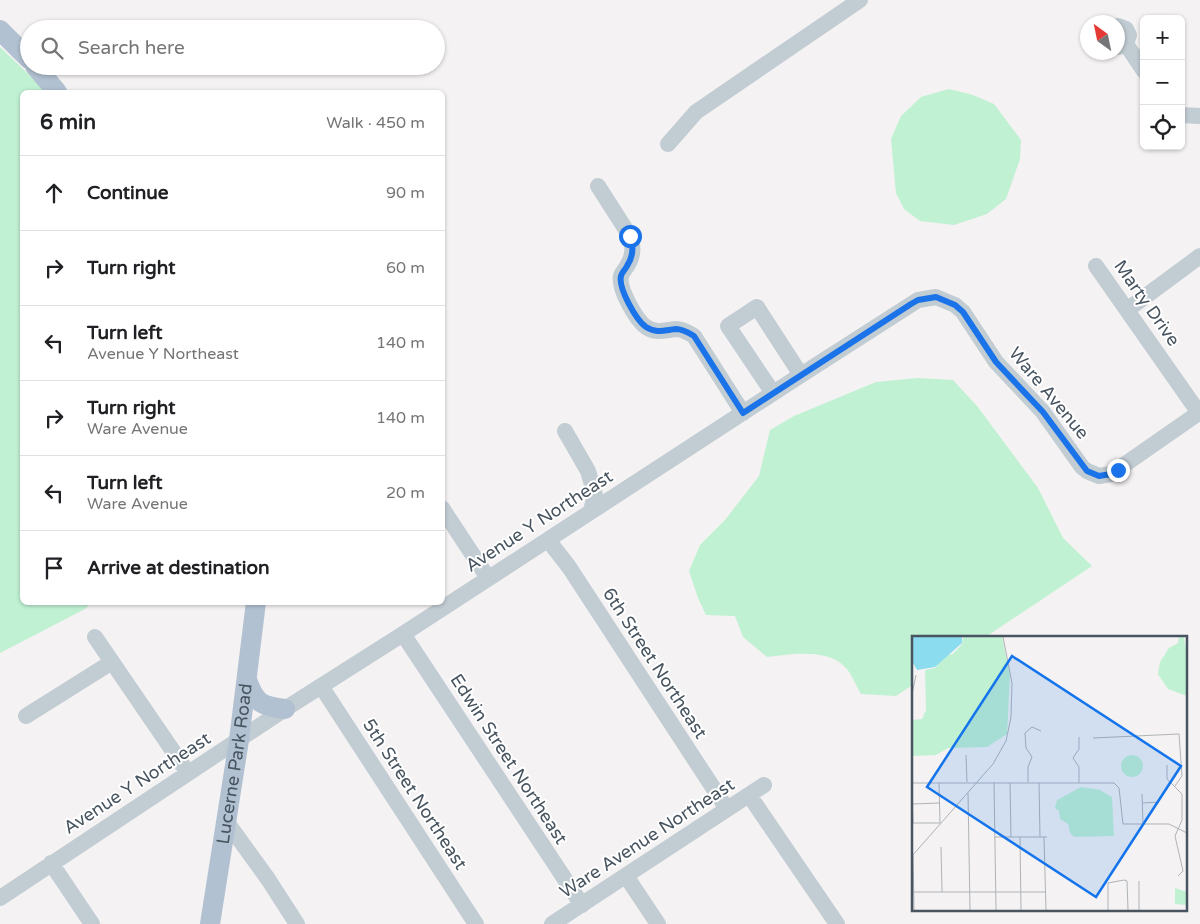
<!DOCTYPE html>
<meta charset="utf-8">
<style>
:root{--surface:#fff;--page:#f2f2f2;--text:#202124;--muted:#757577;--line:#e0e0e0}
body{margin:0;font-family:"Varela Round",sans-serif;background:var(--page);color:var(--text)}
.controls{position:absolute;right:15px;top:15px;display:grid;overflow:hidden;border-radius:8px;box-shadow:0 1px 4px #0004}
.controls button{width:45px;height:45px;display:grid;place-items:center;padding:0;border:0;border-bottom:1px solid var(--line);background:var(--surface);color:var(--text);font:25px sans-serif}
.compass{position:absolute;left:1080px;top:15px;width:45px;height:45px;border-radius:50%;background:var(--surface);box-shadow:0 1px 4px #0004;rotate:327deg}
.stop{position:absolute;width:15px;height:15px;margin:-11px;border:4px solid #1a73e8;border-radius:50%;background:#fff}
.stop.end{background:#1a73e8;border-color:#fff;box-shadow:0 1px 5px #0008}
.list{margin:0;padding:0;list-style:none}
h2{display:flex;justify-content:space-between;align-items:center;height:65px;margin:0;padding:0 20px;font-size:21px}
h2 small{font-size:16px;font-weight:400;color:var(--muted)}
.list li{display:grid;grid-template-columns:32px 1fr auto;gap:15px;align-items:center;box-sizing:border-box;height:75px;padding:0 20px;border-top:1px solid var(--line)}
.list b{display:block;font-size:19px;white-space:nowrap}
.list p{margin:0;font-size:16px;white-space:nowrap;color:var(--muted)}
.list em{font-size:16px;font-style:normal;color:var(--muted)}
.icon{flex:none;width:28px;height:28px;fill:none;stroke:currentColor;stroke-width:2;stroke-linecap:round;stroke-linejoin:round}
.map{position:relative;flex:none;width:1200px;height:924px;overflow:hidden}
.search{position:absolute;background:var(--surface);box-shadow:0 1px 4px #0004;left:20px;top:20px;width:425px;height:55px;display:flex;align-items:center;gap:12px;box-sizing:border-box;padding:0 18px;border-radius:28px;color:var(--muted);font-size:19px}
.panel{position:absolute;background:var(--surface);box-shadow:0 1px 4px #0004;left:20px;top:90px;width:425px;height:515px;border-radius:8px}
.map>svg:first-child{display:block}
.green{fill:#c0f1d3}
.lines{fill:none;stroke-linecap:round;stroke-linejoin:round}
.minor{stroke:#c2ccd3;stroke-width:16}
.major{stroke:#b1c1d1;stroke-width:20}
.route{stroke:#1a73e8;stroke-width:6}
.labels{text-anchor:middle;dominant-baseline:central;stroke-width:4;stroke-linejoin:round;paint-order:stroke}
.street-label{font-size:18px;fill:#485560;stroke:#fff}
.inset-road{fill:none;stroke:#afb3b8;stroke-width:1}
.view{fill:#1474eb;fill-opacity:0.15;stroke:#1474eb;stroke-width:2.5}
.inset-edge{fill:none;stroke:#485560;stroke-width:2.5}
</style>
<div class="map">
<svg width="1200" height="924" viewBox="0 0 1200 924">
<rect width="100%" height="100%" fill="#f4f2f2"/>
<path class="green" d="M 0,47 L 47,92 L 22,92 L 22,602 L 91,603 L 85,609 L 0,653 Z
M 949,89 L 973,95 L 994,104 L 1021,140 L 1020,159 L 1006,199 L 987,214 L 954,225 L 920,221 L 904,209 L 896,193 L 891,139 L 901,116 L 921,97 Z
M 918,378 L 953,380 L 977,406 L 1038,488 L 1063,538 L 1092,566 L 984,638 L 914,638 L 914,684 L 896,696 L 861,694 C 856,686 852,674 845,667 C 828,648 790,654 767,657 L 743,637 L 735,616 L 706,615 L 698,598 L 689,571 L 700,545 L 725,520 L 759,476 L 770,430 L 794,416 L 876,382 Z"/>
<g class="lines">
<path class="minor" d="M 1118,26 L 1126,29 L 1129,35 L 1126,44 L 1118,47
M 1126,44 L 1144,71
M 1181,115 L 1200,116
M 668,144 L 696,112 L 860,0
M 598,186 L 630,236 C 634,247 633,257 627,266 C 625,270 622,272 621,276 C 618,288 636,320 646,327 C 657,334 665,330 676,329 C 683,329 689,333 694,336 L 743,413
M 1096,266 L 1199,413
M 1127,310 L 1200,256
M 773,393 L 728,326 L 757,307 L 801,375
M 565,431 L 588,471 L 595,495 L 591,511
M 442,508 L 488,578
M 548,540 L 569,567 L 727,809
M 403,634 L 582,905
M 95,637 L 188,773
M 321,686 L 476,924
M 26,716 L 112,662
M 749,795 L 837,924
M 226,821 L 268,879 L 297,924
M 51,863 L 92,924
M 626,876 L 658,924
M 0,898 L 285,709 L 403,634 L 801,375 L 918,300 L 936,297 L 955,305 L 963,312 L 996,362 L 1043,412 L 1082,467 L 1087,471 L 1099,476 L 1111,474 L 1200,412
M 552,924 L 764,785"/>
<g class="major">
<path d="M 0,30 L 29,59"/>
<path d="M 35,66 L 57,92"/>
<path d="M 247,680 C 255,702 260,706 285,709"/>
<path id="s1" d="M 210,924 L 239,740 L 256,602"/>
</g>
</g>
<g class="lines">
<path class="route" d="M 630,236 C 634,247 633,257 627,266 C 625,270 622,272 621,276 C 618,288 636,320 646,327 C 657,334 665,330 676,329 C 683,329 689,333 694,336 L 743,413 L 911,304 L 918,300 L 936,297 L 955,305 L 963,312 L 996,362 L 1043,412 L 1087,471 L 1099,476 L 1111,474 L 1118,470"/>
</g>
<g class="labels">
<g class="street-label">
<text transform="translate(1147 303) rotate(55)">Marty Drive</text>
<text transform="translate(1049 393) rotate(50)">Ware Avenue</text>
<text transform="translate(539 521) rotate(-33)">Avenue Y Northeast</text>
<text transform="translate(655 663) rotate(57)">6th Street Northeast</text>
<text transform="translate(509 759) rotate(57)">Edwin Street Northeast</text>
<text stroke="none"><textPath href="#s1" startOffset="162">Lucerne Park Road</textPath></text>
<text transform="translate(137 783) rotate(-33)">Avenue Y Northeast</text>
<text transform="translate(415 794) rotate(57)">5th Street Northeast</text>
<text transform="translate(647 838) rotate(-33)">Ware Avenue Northeast</text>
</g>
</g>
<g transform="translate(912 636)">
<rect width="275" height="275" fill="#f4f2f2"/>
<path d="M 51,1 L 90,1 L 98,39 L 95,98 L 75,111 L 36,112 L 24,119 L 0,120 L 0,84 L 10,83 L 14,74 L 13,34 L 23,32 L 33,20 L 41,18 L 50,8 ZM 267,1 L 272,1 L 275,19 L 275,60 L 256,53 L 246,38 L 248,26 L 257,12 L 266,7 ZM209 130a11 11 0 1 1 22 0a11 11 0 1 1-22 0ZM 169,151 L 188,154 L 200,161 L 202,200 L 162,201 L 158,197 L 156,188 L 148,183 L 147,175 L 143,172 L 145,164 ZM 263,252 L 275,256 L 275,269 L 263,268 Z" fill="#c0f1d3"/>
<path d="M 0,1 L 50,1 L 50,7 L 23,31 L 5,34 L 0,25 Z" fill="#8cdcef"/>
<path class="inset-road" d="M 0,58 L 4,39M 181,102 L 267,98 L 270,140 L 263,150M 54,119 L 55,146M 255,129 L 255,143 L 270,158 L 270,184 L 263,200 L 271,235 L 266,240M 82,146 L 84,274M 116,146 L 116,131 L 120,121 L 114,112 L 113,97 L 120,91 L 129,95M 0,147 L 202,147 L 207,152 L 211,188 L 257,188 L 275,197M 98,147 L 99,201M 127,147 L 128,201M 167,147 L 167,131 L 161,122 L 167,113 L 167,101M 0,157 L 1,187M 56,157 L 58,274M 230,158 L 231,188M 231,167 L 247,166M 0,168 L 28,167M 0,187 L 28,187 L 27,147M 82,201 L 135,201M 108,201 L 109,274M 132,201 L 134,274M 29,211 L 30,256M 1,218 L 2,274M 0,220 L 81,128 L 94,105 L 99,81 L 100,47 L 91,1M 227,245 L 227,274M 2,256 L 134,256M 196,274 L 196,247 L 212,244 L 215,245 L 216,274"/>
<path class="view" d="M 100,20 L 269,130 L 184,261 L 15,151 Z"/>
<rect width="275" height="275" class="inset-edge"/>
</g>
</svg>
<div class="controls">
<button>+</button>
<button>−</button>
<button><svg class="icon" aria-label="locate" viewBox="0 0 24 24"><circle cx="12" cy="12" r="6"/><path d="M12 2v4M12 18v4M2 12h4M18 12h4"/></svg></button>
</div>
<svg class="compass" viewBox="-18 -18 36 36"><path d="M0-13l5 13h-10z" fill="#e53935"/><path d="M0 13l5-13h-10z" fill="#757577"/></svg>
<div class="stop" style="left:630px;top:236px"></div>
<div class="stop end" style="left:1118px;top:470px"></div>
<div class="search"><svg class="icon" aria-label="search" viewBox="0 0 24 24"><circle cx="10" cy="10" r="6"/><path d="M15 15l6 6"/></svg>Search here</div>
<section class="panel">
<h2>6 min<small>Walk · 450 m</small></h2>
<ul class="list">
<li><svg class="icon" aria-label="ahead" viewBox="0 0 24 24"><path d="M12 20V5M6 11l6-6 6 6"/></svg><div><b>Continue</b></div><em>90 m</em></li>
<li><svg class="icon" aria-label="right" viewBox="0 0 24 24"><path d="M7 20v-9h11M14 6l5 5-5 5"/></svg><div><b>Turn right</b></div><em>60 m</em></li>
<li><svg class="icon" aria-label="left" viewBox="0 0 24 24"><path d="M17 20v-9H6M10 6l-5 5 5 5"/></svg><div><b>Turn left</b><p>Avenue Y Northeast</p></div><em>140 m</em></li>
<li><svg class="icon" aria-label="right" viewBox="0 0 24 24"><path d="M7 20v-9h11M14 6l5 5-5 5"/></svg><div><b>Turn right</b><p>Ware Avenue</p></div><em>140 m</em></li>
<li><svg class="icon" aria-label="left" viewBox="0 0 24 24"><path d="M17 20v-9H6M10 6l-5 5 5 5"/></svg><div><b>Turn left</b><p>Ware Avenue</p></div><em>20 m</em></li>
<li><svg class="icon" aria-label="arrive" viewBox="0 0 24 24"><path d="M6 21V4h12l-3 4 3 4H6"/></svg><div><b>Arrive at destination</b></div></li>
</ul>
</section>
</div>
